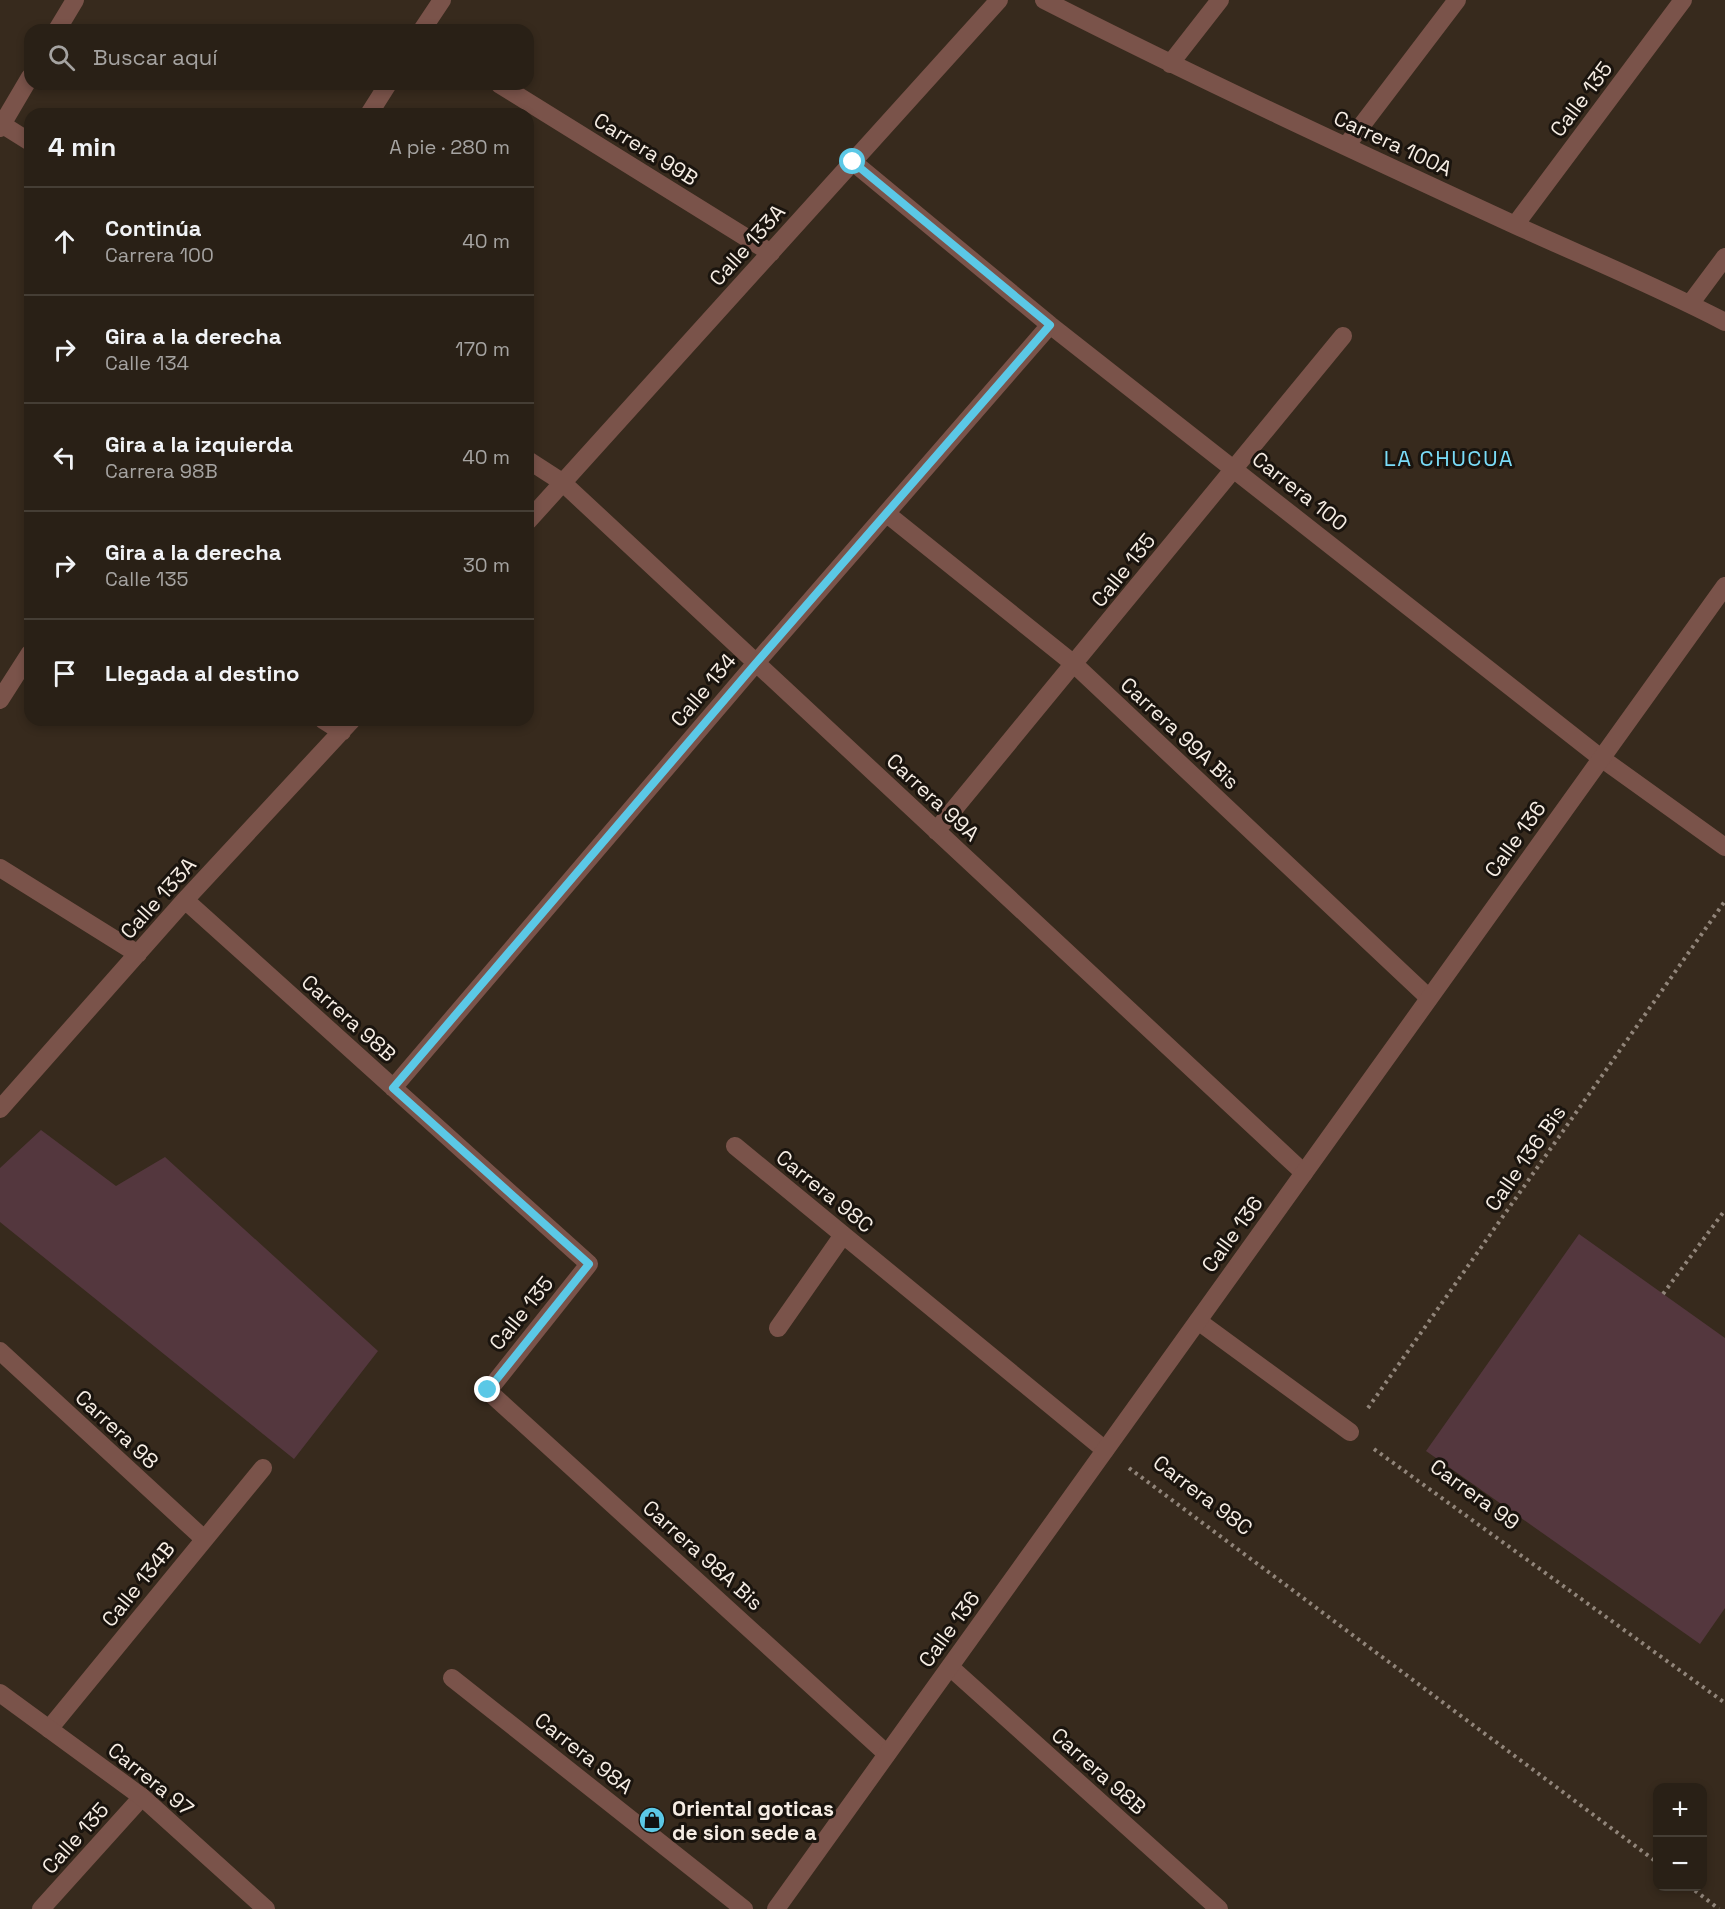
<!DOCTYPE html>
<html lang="es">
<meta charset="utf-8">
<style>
:root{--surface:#292016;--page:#352d23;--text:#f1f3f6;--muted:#a5a3a1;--line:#453e35}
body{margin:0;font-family:"Space Grotesk",sans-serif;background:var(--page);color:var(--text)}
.controls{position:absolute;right:18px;bottom:18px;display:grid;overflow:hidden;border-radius:12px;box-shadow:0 3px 9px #0003}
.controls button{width:54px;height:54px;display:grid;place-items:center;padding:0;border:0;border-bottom:2px solid var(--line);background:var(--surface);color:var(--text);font:30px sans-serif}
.stop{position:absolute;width:18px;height:18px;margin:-14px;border:4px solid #5bc8e6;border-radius:50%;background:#fff}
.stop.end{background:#5bc8e6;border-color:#fff;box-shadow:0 2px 6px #0008}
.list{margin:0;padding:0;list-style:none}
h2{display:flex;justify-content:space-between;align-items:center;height:78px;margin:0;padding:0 24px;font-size:26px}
h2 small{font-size:20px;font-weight:400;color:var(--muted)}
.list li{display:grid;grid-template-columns:39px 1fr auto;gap:18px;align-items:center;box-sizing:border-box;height:108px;padding:0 24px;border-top:2px solid var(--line)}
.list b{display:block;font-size:22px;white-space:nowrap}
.list p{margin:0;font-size:20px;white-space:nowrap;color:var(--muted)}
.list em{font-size:20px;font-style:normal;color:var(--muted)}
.icon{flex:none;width:33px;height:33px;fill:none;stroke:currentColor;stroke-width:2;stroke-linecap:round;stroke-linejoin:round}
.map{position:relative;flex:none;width:1725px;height:1909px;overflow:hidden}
.search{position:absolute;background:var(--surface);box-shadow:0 3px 9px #0003;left:24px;top:24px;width:510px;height:66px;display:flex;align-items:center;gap:15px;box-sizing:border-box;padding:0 21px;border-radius:18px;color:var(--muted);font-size:22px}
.panel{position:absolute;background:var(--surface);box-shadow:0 3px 9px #0003;left:24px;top:108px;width:510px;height:618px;border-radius:18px}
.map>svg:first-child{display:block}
.green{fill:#54373e}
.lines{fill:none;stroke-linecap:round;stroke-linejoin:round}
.path{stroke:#91857a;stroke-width:4;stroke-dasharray:3 4.5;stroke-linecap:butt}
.minor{stroke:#7a534a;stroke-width:18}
.tertiary{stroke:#7a534a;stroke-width:18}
.route{stroke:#5bc8e6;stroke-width:8}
.labels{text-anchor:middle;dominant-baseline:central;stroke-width:6;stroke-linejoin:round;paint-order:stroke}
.street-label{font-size:21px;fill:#f6ede4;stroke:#1a140e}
.poi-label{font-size:21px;font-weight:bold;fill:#f6ede4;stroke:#1a140e;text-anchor:start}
.neighbourhood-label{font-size:22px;letter-spacing:1.5px;fill:#7adcf8;stroke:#1a140e}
</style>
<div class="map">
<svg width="1725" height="1909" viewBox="0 0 1725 1909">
<rect width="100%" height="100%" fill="#372a1d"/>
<path class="green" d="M 41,1130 L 116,1186 L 165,1157 L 378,1351 L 294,1459 L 0,1222 L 0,1168 Z
M 1579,1234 L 1725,1338 L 1725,1608 L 1700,1644 L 1426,1451 Z"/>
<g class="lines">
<path class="path" d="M 1663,1294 L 1725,1210
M 1368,1408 L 1725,901
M 1374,1449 L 1725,1703
M 1129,1468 L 1658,1863
M 1689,1886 L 1719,1909"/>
<path class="minor" d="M 1044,0 C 1199,79 1357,152 1515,225 C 1585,257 1656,286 1725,322
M 57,30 L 75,0
M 422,30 L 442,0
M 1170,64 L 1220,0
M 499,84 L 771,253
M 369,114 L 388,84
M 0,123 L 30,142
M 0,128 L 30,77
M 1346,146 L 1457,0
M 853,162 L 1050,325 L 1601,758 L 1725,847
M 1515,225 L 1683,0
M 1690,304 L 1725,257
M 528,460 L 562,482 L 1304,1173
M 887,514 L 1074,664 L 1429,998
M 528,521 L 999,0
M 0,700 L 30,653
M 323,720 L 342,732
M 936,831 L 1343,336
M 0,868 L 138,954
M 185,900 L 589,1264 L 488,1391 L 887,1754
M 393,1088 L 756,663 L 1050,325
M 0,1109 L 185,900 L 352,720
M 735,1146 L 1105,1450
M 1198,1321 L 1350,1432
M 778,1328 L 843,1235
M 0,1351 L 204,1539
M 950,1667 L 1219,1909
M 452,1678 L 744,1909
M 49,1729 L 263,1468
M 41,1909 L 142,1797"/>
<path class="tertiary" d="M 0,1693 L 142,1797 L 266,1909
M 776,1909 L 1725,586"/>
</g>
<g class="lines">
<path class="route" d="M 488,1390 L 589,1264 L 393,1088 L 756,663 L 1050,325 L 853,162"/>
</g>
<defs>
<g id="shop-disc" transform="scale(1.35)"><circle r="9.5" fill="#5bc8e6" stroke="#1a140e"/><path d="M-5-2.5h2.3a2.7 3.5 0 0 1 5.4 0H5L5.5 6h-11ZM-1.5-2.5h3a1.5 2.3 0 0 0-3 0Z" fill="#111"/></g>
</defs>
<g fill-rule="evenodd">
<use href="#shop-disc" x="652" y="1820"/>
</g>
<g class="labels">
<g class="street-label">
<text transform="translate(1581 99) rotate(-53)">Calle 135</text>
<text transform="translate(1393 143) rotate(25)">Carrera 100A</text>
<text transform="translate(646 149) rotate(32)">Carrera 99B</text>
<text transform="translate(747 245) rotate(-48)">Calle 133A</text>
<text transform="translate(1300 491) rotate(38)">Carrera 100</text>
<text transform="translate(1123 570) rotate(-51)">Calle 135</text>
<text transform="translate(703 690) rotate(-50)">Calle 134</text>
<text transform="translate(1180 733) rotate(43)">Carrera 99A Bis</text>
<text transform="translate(933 797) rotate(43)">Carrera 99A</text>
<text transform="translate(1515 839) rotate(-54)">Calle 136</text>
<text transform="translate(158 898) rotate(-48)">Calle 133A</text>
<text transform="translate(349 1018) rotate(42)">Carrera 98B</text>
<text transform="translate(1525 1158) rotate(-55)">Calle 136 Bis</text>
<text transform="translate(825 1191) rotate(39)">Carrera 98C</text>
<text transform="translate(1232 1234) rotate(-54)">Calle 136</text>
<text transform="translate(521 1313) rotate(-51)">Calle 135</text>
<text transform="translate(117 1429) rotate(43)">Carrera 98</text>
<text transform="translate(1475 1494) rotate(36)">Carrera 99</text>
<text transform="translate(1203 1495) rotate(37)">Carrera 98C</text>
<text transform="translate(703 1555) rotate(42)">Carrera 98A Bis</text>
<text transform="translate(138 1584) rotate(-51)">Calle 134B</text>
<text transform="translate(949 1629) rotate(-54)">Calle 136</text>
<text transform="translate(584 1753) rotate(38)">Carrera 98A</text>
<text transform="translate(1099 1771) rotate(42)">Carrera 98B</text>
<text transform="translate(151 1779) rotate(39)">Carrera 97</text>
<text transform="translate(75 1838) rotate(-48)">Calle 135</text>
</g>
<g class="poi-label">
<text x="672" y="1808">Oriental goticas<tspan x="672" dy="24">de sion sede a</tspan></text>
</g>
<g class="neighbourhood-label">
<text x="1449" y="458">LA CHUCUA</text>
</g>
</g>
</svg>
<div class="controls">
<button>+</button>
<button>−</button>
</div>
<div class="stop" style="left:853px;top:162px"></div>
<div class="stop end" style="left:488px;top:1390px"></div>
<div class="search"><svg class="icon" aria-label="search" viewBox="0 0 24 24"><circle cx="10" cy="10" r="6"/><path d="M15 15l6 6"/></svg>Buscar aquí</div>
<section class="panel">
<h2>4 min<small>A pie · 280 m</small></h2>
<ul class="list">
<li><svg class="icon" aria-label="ahead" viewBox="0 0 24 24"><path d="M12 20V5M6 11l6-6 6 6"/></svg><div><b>Continúa</b><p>Carrera 100</p></div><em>40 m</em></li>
<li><svg class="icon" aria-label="right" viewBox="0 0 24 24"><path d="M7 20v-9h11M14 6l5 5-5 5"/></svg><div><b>Gira a la derecha</b><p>Calle 134</p></div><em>170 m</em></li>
<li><svg class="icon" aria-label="left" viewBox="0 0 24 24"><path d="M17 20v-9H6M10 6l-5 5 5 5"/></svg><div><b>Gira a la izquierda</b><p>Carrera 98B</p></div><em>40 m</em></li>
<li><svg class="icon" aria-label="right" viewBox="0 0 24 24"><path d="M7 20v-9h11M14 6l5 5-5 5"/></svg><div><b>Gira a la derecha</b><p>Calle 135</p></div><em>30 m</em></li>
<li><svg class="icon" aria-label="arrive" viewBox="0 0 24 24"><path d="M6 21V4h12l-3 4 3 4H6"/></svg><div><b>Llegada al destino</b></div></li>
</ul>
</section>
</div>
